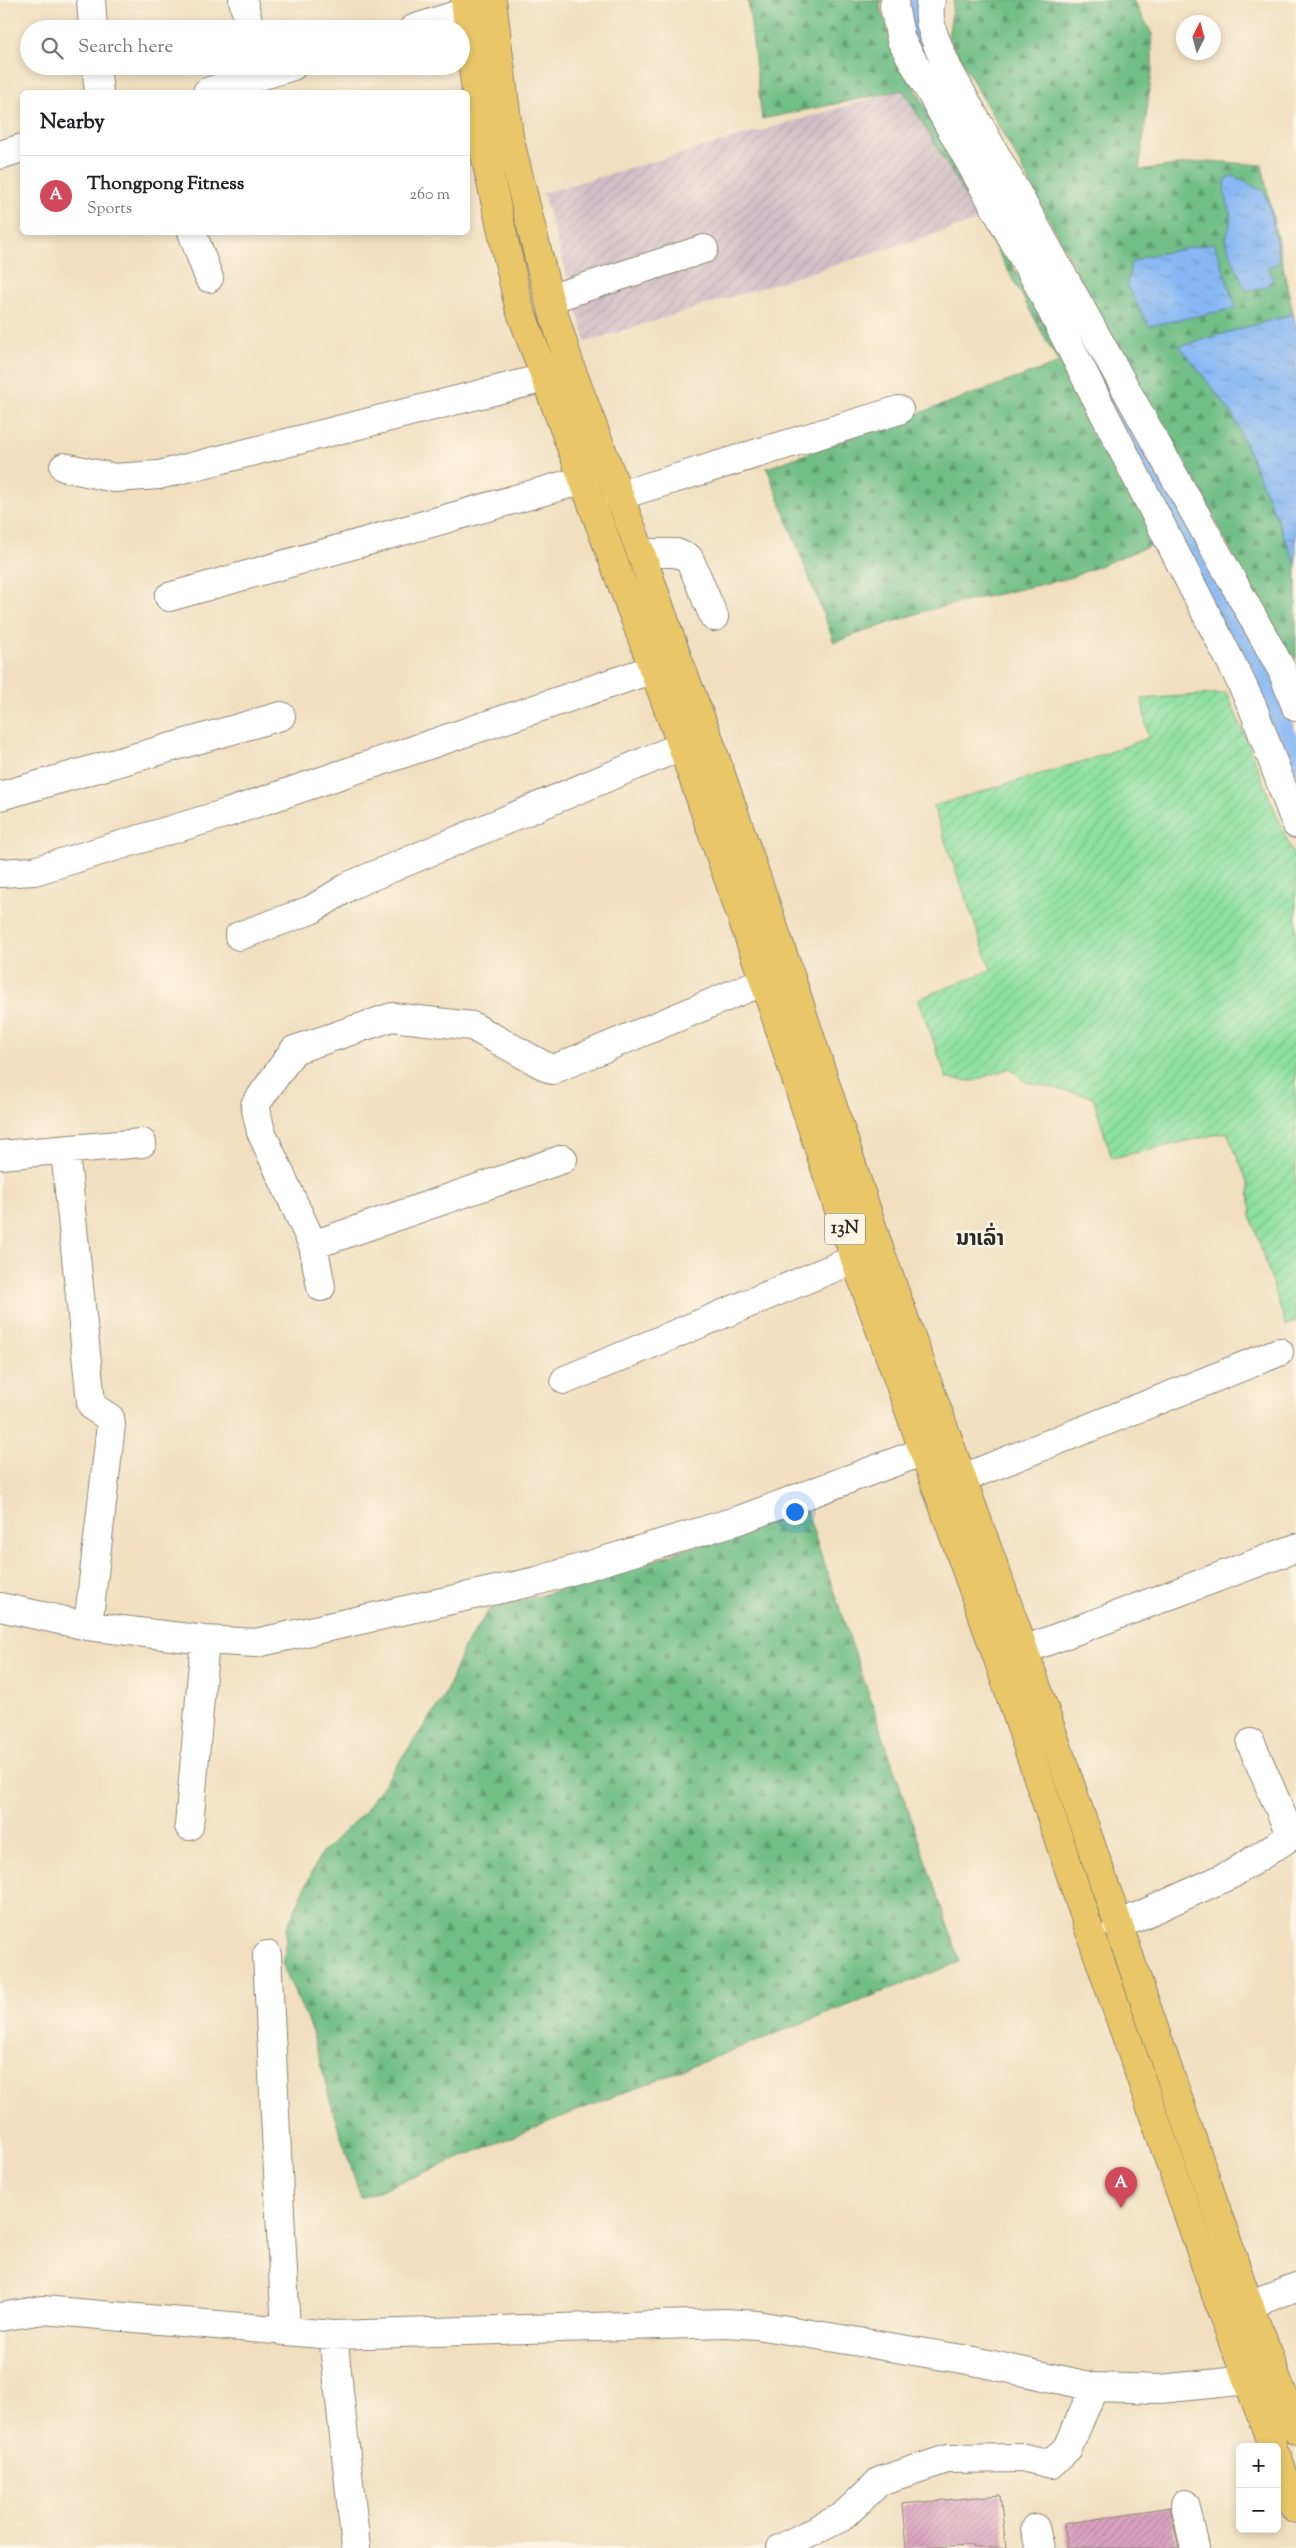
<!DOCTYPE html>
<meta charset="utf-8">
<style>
:root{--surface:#fff;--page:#f2f2f2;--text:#202124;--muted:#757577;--line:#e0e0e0;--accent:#d1495b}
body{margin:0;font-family:"Sorts Mill Goudy","Noto Sans Lao",serif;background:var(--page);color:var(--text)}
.controls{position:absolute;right:15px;bottom:15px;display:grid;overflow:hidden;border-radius:8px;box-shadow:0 2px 8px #0003}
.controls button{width:45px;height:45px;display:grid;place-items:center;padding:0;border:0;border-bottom:1px solid var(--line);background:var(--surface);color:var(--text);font:25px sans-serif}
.compass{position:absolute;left:1176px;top:15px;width:45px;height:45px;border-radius:50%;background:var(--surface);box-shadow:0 2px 8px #0003;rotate:6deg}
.you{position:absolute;left:794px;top:1511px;width:18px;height:18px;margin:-12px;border:4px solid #fff;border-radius:50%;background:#1a73e8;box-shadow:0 0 0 8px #1a73e833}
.badge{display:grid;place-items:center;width:32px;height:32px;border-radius:50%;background:var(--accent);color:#fff;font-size:16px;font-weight:700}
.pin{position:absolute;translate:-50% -41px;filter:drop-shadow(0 1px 2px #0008)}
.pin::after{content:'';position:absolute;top:26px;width:18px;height:15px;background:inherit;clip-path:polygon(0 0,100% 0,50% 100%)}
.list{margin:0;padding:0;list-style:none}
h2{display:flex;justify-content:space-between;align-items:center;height:65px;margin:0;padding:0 20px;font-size:21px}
h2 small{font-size:16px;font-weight:400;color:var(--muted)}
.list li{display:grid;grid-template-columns:32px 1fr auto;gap:15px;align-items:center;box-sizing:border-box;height:80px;padding:0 20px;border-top:1px solid var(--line)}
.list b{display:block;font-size:19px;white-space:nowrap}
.list p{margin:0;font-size:16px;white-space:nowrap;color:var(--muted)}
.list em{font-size:16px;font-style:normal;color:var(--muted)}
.icon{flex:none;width:28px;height:28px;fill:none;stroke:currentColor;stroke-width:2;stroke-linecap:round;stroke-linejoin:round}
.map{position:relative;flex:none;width:1296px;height:2548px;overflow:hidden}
.search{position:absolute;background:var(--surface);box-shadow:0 2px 8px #0003;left:20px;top:20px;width:450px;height:55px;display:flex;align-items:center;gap:12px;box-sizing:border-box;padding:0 18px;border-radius:28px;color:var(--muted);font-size:19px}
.panel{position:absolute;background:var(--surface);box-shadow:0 2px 8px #0003;left:20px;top:90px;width:450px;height:145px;border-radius:8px}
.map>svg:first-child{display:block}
.industrial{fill:url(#industrial-furrows)}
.forest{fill:url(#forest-firs);stroke:#4e7459}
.garden{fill:url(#garden-furrows);stroke:#5c8666}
.water{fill:url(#water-ripples);stroke:#59728f}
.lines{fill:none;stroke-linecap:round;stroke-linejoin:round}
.canal{stroke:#87b8f3;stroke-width:21}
.building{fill:url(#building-hatch)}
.minor-casing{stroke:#8e8576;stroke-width:30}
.highway-casing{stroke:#8e8576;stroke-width:30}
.minor{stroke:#fff;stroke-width:28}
.highway{stroke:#e9c769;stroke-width:28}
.labels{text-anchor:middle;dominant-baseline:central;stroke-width:5;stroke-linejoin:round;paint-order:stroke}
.shield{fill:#fcf5e5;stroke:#6a6863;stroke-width:1}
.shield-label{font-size:18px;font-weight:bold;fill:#2b2b2b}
.quarter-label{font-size:21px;font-weight:bold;fill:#2b2b2b;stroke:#fcf5e5}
</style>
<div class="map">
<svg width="1296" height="2548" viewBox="0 0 1296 2548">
<defs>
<pattern id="industrial-furrows" width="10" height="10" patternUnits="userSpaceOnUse" patternTransform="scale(1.25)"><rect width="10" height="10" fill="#d2bdc6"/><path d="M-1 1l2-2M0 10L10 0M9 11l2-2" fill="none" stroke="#b4a3aa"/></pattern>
<pattern id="forest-firs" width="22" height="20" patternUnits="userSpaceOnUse" patternTransform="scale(1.25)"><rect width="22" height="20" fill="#71be87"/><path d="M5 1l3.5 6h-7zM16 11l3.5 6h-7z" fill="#5d9b6f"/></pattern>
<pattern id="garden-furrows" width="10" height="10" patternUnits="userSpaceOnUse" patternTransform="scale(1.25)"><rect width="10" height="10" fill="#8ce0a1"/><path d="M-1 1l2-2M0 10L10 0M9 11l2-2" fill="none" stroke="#79c08b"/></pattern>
<pattern id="water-ripples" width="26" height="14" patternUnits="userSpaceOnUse" patternTransform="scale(1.25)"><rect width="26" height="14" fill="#87b8f3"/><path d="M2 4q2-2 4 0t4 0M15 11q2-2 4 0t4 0" fill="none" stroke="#6f96c5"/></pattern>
<pattern id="building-hatch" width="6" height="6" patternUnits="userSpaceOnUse" patternTransform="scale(1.25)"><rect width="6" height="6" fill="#dba3c0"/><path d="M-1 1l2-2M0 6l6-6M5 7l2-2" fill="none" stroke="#b2859c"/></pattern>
</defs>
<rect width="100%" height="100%" fill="#fcf5e5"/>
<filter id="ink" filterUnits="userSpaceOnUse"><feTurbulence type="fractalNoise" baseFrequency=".02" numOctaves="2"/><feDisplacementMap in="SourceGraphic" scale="10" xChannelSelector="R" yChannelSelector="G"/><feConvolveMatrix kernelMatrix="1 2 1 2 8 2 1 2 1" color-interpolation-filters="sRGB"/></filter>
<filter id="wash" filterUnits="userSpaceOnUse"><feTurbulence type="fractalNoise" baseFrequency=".0096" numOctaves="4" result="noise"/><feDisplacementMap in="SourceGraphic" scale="20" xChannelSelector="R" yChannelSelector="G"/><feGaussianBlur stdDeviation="1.12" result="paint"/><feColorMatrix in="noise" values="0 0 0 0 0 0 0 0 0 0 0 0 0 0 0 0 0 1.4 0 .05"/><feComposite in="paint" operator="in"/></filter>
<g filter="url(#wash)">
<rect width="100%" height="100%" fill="#f1dfc0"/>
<path class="industrial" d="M 903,90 L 980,220 L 586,342 L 543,193 Z"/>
<path class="forest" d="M 748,0 L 882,0 L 880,7 L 896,54 L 1164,540 L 1069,578 L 928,610 L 834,642 L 767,468 L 1059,363 L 980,220 L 903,90 L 762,119 Z
M 954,0 L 1133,0 L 1152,34 L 1152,72 L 1139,170 L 1209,161 L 1262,165 L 1293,314 L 1180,346 L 1233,415 L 1296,564 L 1296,659 L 1271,631 L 1205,499 L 1101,319 L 1019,162 L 948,37 Z
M 805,1507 L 960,1962 L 556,2119 L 361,2198 L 334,2115 L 311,2028 L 283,1966 L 287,1927 L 320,1855 L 364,1812 L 443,1699 L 464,1647 L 489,1610 C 596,1582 701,1544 805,1507 Z"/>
<path class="garden" d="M 1227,693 L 1296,862 L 1296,1321 L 1286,1326 L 1251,1216 L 1249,1186 L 1227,1132 L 1112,1158 L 1093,1097 L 1026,1082 L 1010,1068 L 973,1081 L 947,1079 L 918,999 L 991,970 L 933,806 L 1091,759 L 1148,738 L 1142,699 Z"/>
<path class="water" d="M 1232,175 L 1263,191 L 1269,203 L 1279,257 L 1276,264 L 1268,267 L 1273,279 C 1266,289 1258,290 1245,290 L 1225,240 C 1229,231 1231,222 1230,212 C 1228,197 1217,186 1232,175 Z
M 1214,243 L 1236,308 L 1149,326 L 1127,286 L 1131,263 L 1147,256 Z
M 1293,314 L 1296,326 L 1296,564 L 1233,415 L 1180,346 Z"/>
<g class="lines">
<path class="canal" d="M 914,0 L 913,28 L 940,81
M 1107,391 L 1264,677 L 1296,763"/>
</g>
<g id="blocks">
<path class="building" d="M 1000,2495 L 1006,2548 L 973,2548 L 973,2545 L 906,2548 L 902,2504 Z
M 1170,2507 L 1179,2548 L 1068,2548 L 1064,2524 Z"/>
</g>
</g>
<g filter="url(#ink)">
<use href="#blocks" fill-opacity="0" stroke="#8e8576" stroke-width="1"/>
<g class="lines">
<g class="minor-casing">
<path id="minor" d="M 91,0 L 93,29
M 243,0 L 250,29
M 895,0 L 894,6 L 901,40 L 1038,284 L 1237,674 L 1253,708 L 1296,824
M 931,0 C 925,23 939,48 948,69 L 1282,670 L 1296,707
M 413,29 L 465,12
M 96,66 L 99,92
M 207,92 L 293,66
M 0,155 L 22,148
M 192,232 L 209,278
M 549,299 L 704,249
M 64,467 L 114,478 L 159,475 L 545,378
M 618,496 L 899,410
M 641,553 L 676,553 L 689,558 L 714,617
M 169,597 L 583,480
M 0,796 L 281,716
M 0,873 L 34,871 L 227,813 L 677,661
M 239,936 L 311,910 L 351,885 L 682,746
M 65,1151 L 91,1402 L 93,1407 L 110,1418 L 111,1425 L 88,1626
M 0,1155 L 142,1143
M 563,1159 L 313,1245 L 261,1132 L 255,1105 L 294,1050 L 392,1017 L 472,1026 L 552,1070 L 764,981
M 313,1245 L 321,1287
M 565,1380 L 855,1259
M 941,1487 L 1279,1352
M 0,1607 L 88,1626 L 205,1640 L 256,1643 L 537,1581 L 739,1520 L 946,1443
M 1024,1650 L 1296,1548
M 1251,1743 L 1291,1836
M 189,1826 L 205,1640
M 1117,1926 L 1232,1874 L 1296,1833
M 267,1955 L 286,2331
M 1227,2313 L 1296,2287
M 0,2317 L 43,2310 L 333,2335 L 726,2323 L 757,2325 L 974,2361 L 1094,2387 L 1160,2389 L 1249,2380 L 1269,2373
M 333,2335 L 356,2548
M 1185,2504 L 1195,2548
M 1035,2528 L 1040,2548
M 781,2548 L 842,2517 L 880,2481 L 947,2459 L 1026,2458 L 1051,2464 L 1068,2448 L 1094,2387"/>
</g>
<g class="highway-casing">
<path id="highway" d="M 465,0 L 482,142 L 519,307 L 682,746 L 764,981 L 855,1259 L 998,1659 L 1091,1935 L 1223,2315 L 1273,2447
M 492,0 L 509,137 L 549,299 L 571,369 L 641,553 L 678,660 L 708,737 L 789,972 L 880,1251 L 1024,1650 L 1249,2305 L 1296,2430
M 1277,2457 L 1296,2509"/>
</g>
<use href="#minor" class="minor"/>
<use href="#highway" class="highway"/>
</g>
</g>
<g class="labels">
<rect class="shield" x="825" y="1213.5" width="40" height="31" rx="4"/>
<g class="shield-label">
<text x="845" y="1229">13N</text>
</g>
<g class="quarter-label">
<text x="980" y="1240">ນາເລົ່າ</text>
</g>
</g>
</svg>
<div class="controls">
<button>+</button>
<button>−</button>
</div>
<svg class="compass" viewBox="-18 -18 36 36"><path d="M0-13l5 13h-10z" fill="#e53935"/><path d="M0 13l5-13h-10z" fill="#757577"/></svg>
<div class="you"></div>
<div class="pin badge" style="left:1121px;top:2208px">A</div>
<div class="search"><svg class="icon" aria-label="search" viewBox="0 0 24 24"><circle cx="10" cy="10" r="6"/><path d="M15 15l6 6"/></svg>Search here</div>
<section class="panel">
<h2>Nearby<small></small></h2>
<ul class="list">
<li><span class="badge">A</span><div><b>Thongpong Fitness</b><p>Sports</p></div><em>260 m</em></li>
</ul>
</section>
</div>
